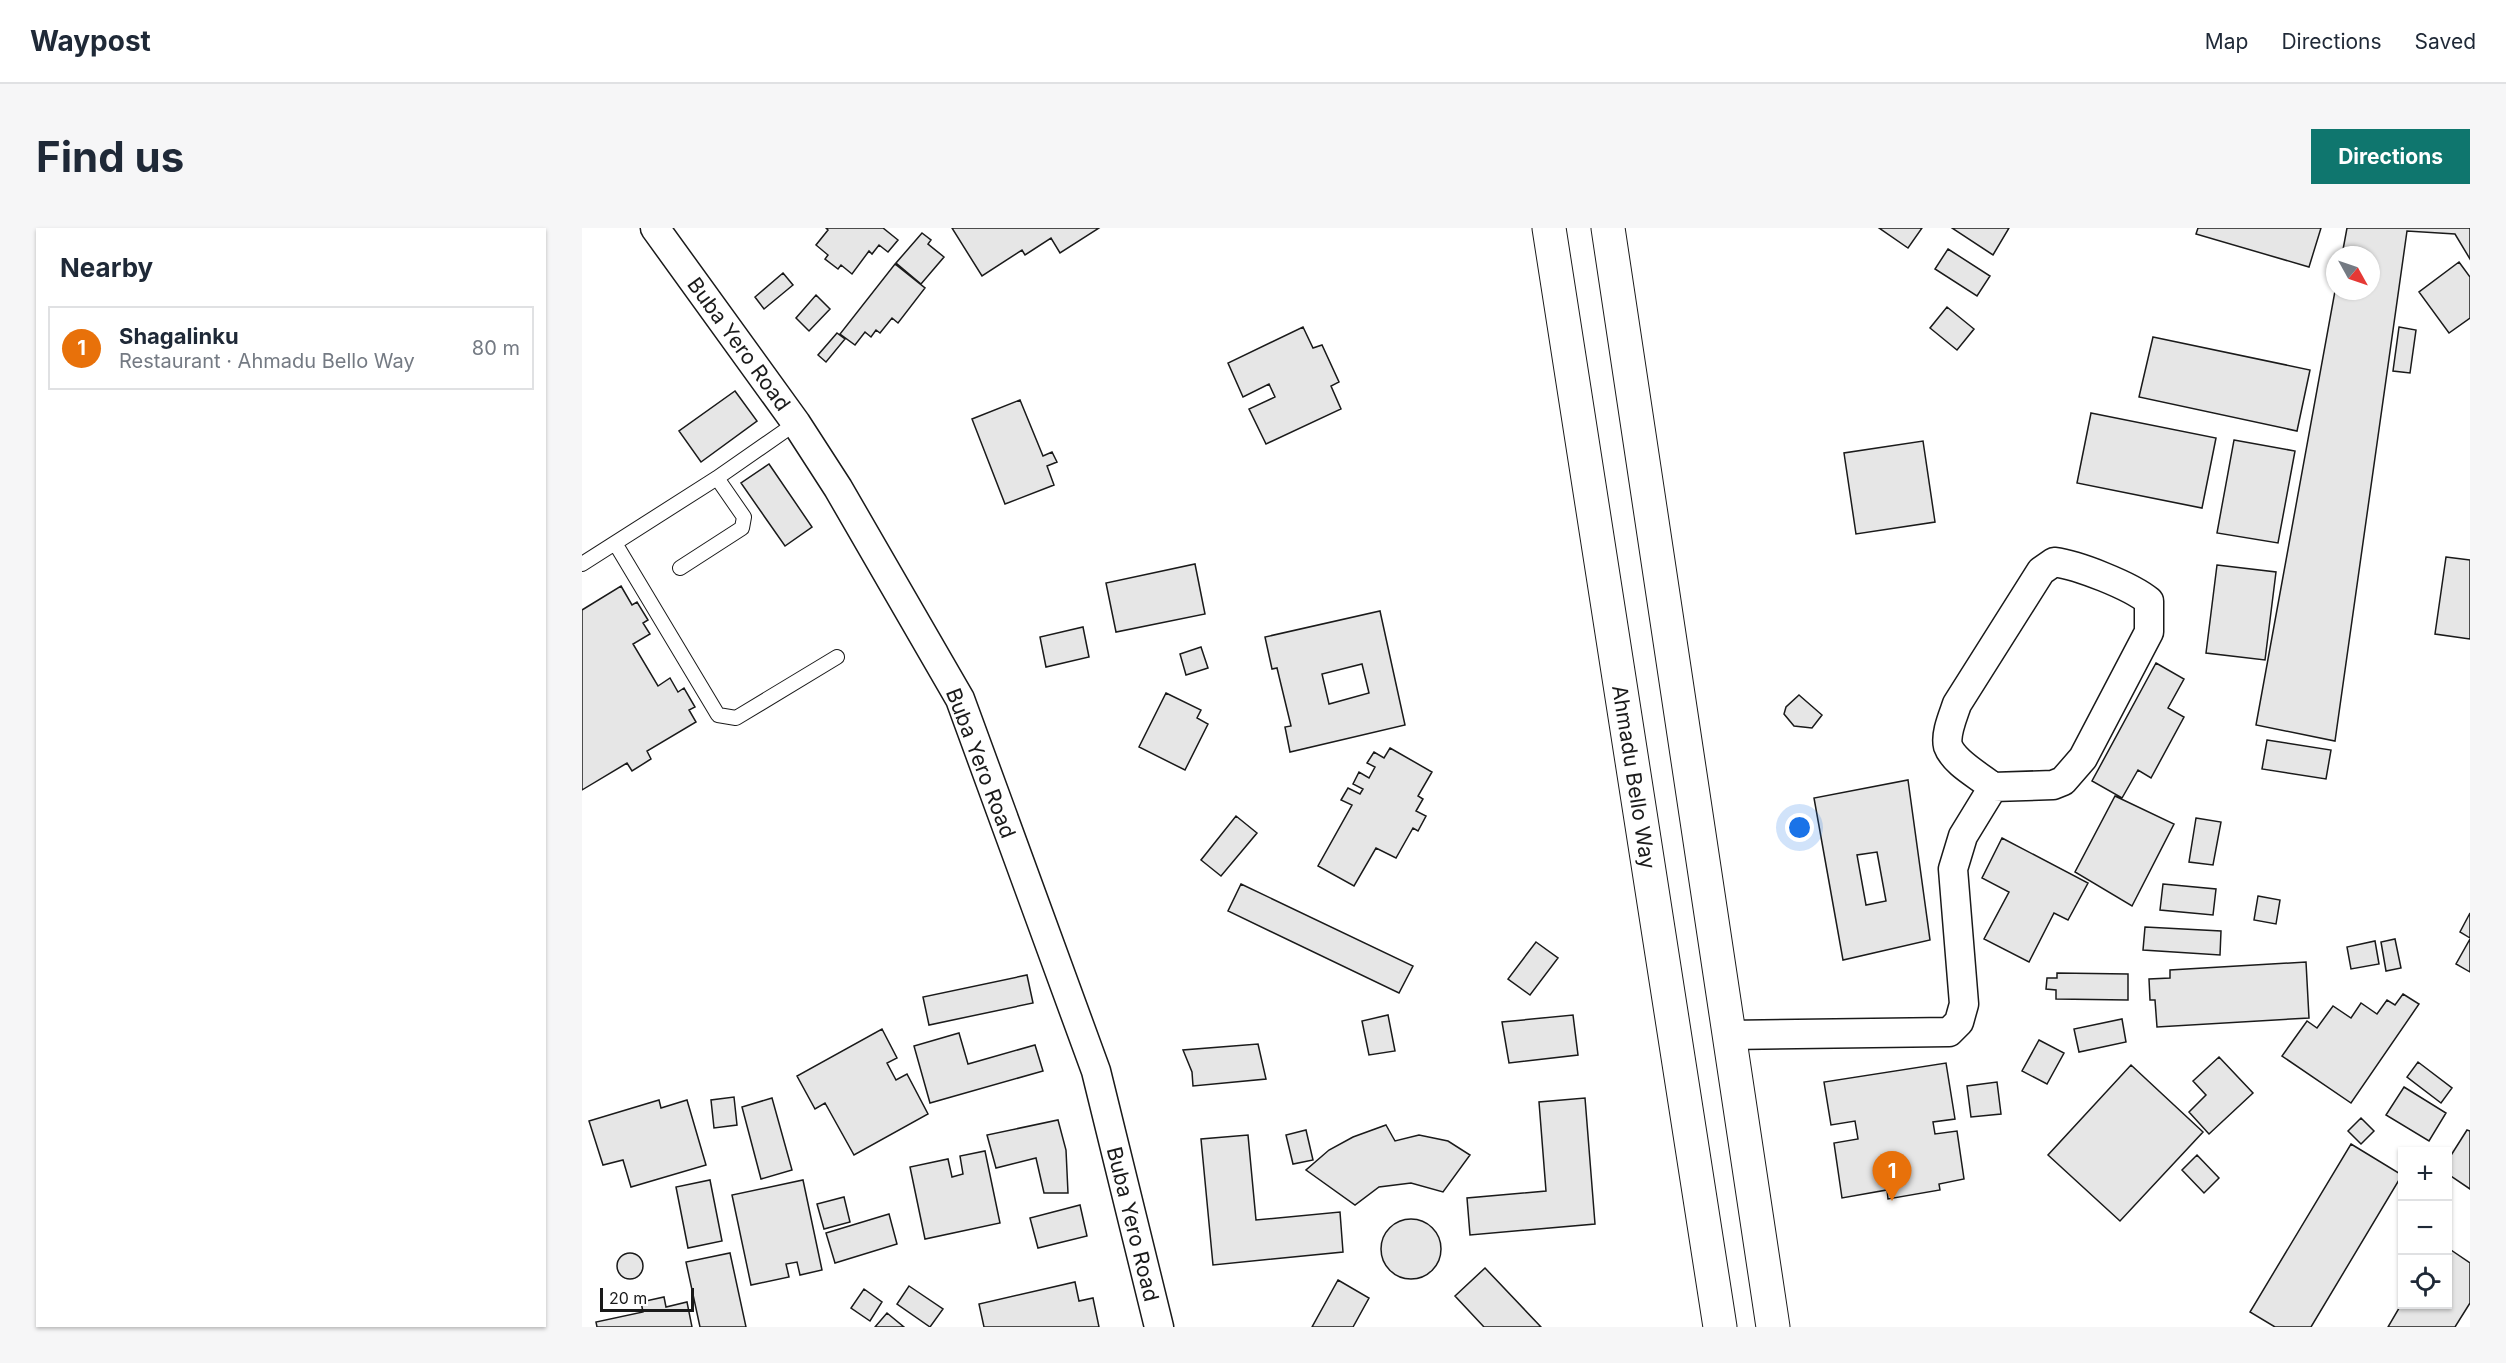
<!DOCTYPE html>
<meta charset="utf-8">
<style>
:root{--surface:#fff;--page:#f6f6f7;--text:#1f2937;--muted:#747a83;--line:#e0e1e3;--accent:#0f766e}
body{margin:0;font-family:Inter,sans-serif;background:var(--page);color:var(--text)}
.controls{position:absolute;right:18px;bottom:18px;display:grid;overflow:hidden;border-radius:0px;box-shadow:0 2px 4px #0004}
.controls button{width:54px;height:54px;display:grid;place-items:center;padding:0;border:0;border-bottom:2px solid var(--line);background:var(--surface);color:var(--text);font:30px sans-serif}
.compass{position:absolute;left:1744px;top:18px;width:54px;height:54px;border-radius:50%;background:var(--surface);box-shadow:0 2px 4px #0004;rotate:130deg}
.scale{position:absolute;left:18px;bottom:15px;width:94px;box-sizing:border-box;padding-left:6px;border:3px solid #1a1a1a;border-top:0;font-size:16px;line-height:21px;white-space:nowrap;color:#1a1a1a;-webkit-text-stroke:4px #fff;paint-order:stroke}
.you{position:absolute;left:1218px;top:600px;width:21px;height:21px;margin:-15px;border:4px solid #fff;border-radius:50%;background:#1a73e8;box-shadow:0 0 0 9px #1a73e833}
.badge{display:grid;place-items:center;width:39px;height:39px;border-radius:50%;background:var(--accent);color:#fff;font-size:20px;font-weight:700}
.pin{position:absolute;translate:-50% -50px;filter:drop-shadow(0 2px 3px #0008)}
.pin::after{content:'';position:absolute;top:32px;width:21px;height:18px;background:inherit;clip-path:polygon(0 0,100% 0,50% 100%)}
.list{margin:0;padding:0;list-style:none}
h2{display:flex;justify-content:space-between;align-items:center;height:78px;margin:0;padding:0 24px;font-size:26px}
h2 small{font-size:20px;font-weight:400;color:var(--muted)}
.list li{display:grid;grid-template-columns:39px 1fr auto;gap:18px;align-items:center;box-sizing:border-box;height:84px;margin:0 12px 12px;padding:0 12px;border:2px solid var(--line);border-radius:0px}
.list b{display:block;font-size:22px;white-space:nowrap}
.list p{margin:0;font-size:20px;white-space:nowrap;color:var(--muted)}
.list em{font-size:20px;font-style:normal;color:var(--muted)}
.icon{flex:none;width:33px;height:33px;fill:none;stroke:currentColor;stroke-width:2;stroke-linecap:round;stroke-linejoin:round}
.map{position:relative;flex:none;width:1888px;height:1099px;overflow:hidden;border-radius:0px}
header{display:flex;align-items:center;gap:36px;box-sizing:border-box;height:84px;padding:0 30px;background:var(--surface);border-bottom:2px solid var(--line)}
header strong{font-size:28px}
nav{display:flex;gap:33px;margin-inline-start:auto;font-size:21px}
.intro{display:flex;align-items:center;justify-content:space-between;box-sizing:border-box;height:144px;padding:0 36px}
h1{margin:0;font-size:42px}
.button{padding:15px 27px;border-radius:0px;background:var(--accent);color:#fff;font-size:21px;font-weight:700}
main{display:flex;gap:36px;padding:0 36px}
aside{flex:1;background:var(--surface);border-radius:0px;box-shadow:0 2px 4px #0004}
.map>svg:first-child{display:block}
.building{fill:#e6e6e6;stroke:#1a1a1a;stroke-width:1.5;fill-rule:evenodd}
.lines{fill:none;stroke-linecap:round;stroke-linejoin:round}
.service-casing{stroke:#1a1a1a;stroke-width:16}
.minor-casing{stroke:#1a1a1a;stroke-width:31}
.primary-casing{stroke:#1a1a1a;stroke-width:35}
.service{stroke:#fff;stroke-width:14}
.minor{stroke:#fff;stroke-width:28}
.primary{stroke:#fff;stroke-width:33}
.labels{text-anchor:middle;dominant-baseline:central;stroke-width:4.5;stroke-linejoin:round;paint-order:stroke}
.street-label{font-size:21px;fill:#1a1a1a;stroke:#fff}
</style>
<header>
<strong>Waypost</strong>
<nav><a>Map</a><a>Directions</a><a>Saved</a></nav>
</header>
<div class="intro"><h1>Find us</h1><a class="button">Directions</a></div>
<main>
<aside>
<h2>Nearby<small></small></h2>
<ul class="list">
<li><span class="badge" style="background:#e8710a">1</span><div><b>Shagalinku</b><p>Restaurant · Ahmadu Bello Way</p></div><em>80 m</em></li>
</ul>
</aside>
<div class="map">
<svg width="1888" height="1099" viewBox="0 0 1888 1099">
<rect width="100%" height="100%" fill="#fff"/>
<path class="building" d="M 244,0 L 301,0 L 316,12 L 306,24 L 297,17 L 290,26 L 287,23 L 270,46 L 259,37 L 256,41 L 243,31 L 246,27 L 234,17 L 246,2 Z
M 370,0 L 517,0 L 478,25 L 469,10 L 443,27 L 440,22 L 400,48 Z
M 1297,0 L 1340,0 L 1326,20 Z
M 1370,0 L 1427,0 L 1411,27 Z
M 1616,0 L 1739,0 L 1727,39 L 1614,6 Z
M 1765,0 L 1888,0 L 1888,31 L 1873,6 L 1825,3 L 1753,513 L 1674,497 L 1753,63 L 1789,63 L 1789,27 L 1760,27 Z
M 340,5 L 349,12 L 346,16 L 362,29 L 339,56 L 314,35 Z
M 1366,21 L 1408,48 L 1395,68 L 1353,41 Z
M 1877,34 L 1888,49 L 1888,90 L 1867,105 L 1837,64 Z
M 313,36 L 343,60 L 316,95 L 310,90 L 298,105 L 294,102 L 289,109 L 283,104 L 273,117 L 258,106 Z
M 201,45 L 211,57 L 182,81 L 173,69 Z
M 234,67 L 248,81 L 227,103 L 214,90 Z
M 1365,79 L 1392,101 L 1375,122 L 1348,100 Z
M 721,99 L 731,120 L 740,117 L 757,154 L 749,158 L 759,181 L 684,216 L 667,181 L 693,169 L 687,156 L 661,169 L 646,135 Z
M 1817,99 L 1834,102 L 1828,145 L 1811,143 Z
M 255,105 L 263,111 L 244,134 L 236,127 Z
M 1571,109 L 1728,142 L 1715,203 L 1557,169 Z
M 153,163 L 175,193 L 119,234 L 97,203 Z
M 438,172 L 461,228 L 470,224 L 475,234 L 465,238 L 472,257 L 423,276 L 390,191 Z
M 1509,185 L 1634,210 L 1620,280 L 1495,255 Z
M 1652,212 L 1713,223 L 1696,315 L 1635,305 Z
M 1341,213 L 1353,294 L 1274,306 L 1262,225 Z
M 187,236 L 230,299 L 203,318 L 159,255 Z
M 1864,329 L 1888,332 L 1888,411 L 1853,406 Z
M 613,336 L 623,386 L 534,404 L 524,355 Z
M 1635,337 L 1694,344 L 1683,432 L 1624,425 Z
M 39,358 L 50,377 L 55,374 L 66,392 L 61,395 L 68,406 L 51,416 L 76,458 L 88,450 L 96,464 L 102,460 L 113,479 L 107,482 L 114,494 L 65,523 L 69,531 L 50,543 L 45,535 L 0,562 L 0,382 Z
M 798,383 L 823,497 L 708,524 L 703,499 L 709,498 L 695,440 L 690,441 L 683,409 ZM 780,436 L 787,465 L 747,476 L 740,446 Z
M 501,399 L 507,429 L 464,439 L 458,409 Z
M 619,419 L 626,440 L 604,447 L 598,426 Z
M 1574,435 L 1602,451 L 1586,480 L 1602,489 L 1569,550 L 1556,542 L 1540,570 L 1510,553 Z
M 584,465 L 619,482 L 615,490 L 626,496 L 603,542 L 557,519 Z
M 1217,467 L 1240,487 L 1230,500 L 1212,498 L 1202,486 L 1204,479 Z
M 1685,512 L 1749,522 L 1744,551 L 1680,541 Z
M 808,520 L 850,544 L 836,568 L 841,571 L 834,583 L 844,588 L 836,603 L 831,600 L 814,630 L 794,620 L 772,658 L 736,638 L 770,577 L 759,572 L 766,560 L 778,566 L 781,561 L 771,556 L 777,544 L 787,550 L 793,539 L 785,535 L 792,524 L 802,530 Z
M 1326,552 L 1348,712 L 1261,732 L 1232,570 ZM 1295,624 L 1304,673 L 1284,677 L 1275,627 Z
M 1533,568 L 1592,596 L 1550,678 L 1493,644 Z
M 654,588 L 675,605 L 639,648 L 619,632 Z
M 1614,590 L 1639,594 L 1631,637 L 1607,634 Z
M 1420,610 L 1506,655 L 1486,692 L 1472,685 L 1447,734 L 1402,711 L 1427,664 L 1400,650 Z
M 659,656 L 831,738 L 817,765 L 646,683 Z
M 1581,656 L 1634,661 L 1631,687 L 1578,682 Z
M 1676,668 L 1698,672 L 1694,696 L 1672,692 Z
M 1888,685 L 1888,710 L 1878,704 Z
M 1563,699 L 1639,703 L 1638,727 L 1561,722 Z
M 1813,711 L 1819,740 L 1804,743 L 1799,714 Z
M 1888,711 L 1888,744 L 1874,736 Z
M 1793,713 L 1797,736 L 1769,741 L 1765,719 Z
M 954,714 L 976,730 L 948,767 L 926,751 Z
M 1724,734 L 1727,790 L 1575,799 L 1573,772 L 1568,772 L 1567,751 L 1588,750 L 1588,742 Z
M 1475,745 L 1546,746 L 1546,772 L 1474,771 L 1474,762 L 1464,761 L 1465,750 L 1475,750 Z
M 445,747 L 451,775 L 347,797 L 341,769 Z
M 1821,766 L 1837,776 L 1769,875 L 1700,828 L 1725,793 L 1735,800 L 1751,778 L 1769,790 L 1779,775 L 1795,786 L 1805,772 L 1813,777 Z
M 806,787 L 813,823 L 787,827 L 780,793 Z
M 991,787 L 996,827 L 927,835 L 920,794 Z
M 1540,791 L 1544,814 L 1497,824 L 1492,801 Z
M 300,801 L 315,830 L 305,835 L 314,852 L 325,846 L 346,886 L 272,927 L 243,875 L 233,881 L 215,848 Z
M 377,805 L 386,836 L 453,817 L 461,843 L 348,875 L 332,818 Z
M 1457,812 L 1482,825 L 1465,856 L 1440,843 Z
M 676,816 L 684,851 L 611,858 L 610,844 L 601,822 Z
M 1637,829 L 1671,865 L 1627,906 L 1607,884 L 1624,867 L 1611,853 Z
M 1836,834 L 1870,860 L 1859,875 L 1825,849 Z
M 1364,835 L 1373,891 L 1351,894 L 1353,906 L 1375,903 L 1382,951 L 1357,956 L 1358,962 L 1306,971 L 1305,962 L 1260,970 L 1252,915 L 1276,911 L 1273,893 L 1249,897 L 1242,854 Z
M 1549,837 L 1621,904 L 1538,993 L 1466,927 Z
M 1415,854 L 1419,886 L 1389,889 L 1385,858 Z
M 1822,859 L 1864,885 L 1847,913 L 1804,887 Z
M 152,869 L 155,897 L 132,900 L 129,872 Z
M 190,870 L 210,942 L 179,951 L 160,879 Z
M 1003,870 L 1013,996 L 888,1007 L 885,970 L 964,963 L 957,874 Z
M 77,872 L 79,880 L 105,872 L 124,937 L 49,959 L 41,932 L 21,937 L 7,893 Z
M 1779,890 L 1792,903 L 1779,916 L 1766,903 Z
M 476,892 L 484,922 L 486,965 L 462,965 L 454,930 L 414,940 L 405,907 Z
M 804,897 L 813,913 L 837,907 L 866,913 L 888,927 L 861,964 L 829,955 L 797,959 L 773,977 L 724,942 L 747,922 L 771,909 Z
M 724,902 L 731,932 L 711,936 L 704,907 Z
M 1885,902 L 1888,903 L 1888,961 L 1866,946 L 1866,932 Z
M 666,907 L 674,992 L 758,984 L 761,1024 L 631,1037 L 619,911 Z
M 1769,916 L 1820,947 L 1729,1099 L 1693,1099 L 1668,1084 Z
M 403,923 L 418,995 L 343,1011 L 328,939 L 366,931 L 370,949 L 381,946 L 378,928 Z
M 1615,927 L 1637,950 L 1622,965 L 1600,942 Z
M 128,952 L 140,1013 L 106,1020 L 94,959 Z
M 221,952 L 240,1042 L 218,1047 L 215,1034 L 204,1036 L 207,1049 L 169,1057 L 150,967 Z
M 262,969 L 268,994 L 242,1001 L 235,976 Z
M 498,977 L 505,1008 L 456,1020 L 448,990 Z
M 307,986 L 315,1016 L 253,1035 L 244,1005 Z
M799 1021a30 30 0 1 1 60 0a30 30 0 1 1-60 0Z
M 1866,1020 L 1888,1035 L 1888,1075 L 1873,1099 L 1806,1099 L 1820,1075 L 1866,1076 Z
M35 1038a13 13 0 1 1 26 0a13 13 0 1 1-26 0Z
M 148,1025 L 164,1099 L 118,1099 L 104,1034 Z
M 903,1040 L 959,1099 L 902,1099 L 873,1068 Z
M 756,1052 L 787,1070 L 771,1099 L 730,1099 Z
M 493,1054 L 497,1073 L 511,1070 L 517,1099 L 402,1099 L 397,1076 Z
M 327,1058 L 361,1081 L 348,1099 L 315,1076 Z
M 282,1061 L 300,1074 L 288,1093 L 269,1080 Z
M 82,1069 L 84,1079 L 105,1074 L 110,1099 L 15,1099 L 14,1094 L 61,1084 L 59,1074 Z
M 305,1085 L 322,1099 L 293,1099 Z"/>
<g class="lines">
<g class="service-casing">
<path id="service" d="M 33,315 L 136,487 L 154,490 L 255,429
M 0,336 L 135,250 L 214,195
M 98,340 L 160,300 L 162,289 L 135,250"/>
</g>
<g class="minor-casing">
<path id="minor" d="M 73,0 L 214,195 L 256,260 L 378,471 L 514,843 L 577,1099
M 1472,334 C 1496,337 1549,358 1567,373 L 1567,404 L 1501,530 L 1481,553 L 1471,557 L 1411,559 C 1398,548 1372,535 1366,518 C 1363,506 1371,488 1375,476 L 1459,343 Z
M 1147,807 L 1367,804 L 1377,794 L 1382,776 L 1371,641 L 1381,608 L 1411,559"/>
</g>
<g class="primary-casing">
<path id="primary" d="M 967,0 L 1138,1099
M 1026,0 L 1191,1099"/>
</g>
<use href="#service" class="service"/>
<use href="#minor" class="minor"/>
<use href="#primary" class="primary"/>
</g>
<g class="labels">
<g class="street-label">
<text transform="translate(157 116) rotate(54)">Buba Yero Road</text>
<text transform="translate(399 535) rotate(69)">Buba Yero Road</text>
<text transform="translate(1052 549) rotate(81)">Ahmadu Bello Way</text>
<text transform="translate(551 996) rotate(76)">Buba Yero Road</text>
</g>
</g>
</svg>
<div class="controls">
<button>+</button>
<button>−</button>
<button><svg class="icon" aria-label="locate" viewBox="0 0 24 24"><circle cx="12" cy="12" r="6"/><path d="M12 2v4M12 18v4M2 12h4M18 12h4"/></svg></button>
</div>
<svg class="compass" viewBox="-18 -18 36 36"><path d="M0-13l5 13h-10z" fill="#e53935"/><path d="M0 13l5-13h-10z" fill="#747a83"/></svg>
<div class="scale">20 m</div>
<div class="you"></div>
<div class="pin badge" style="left:1310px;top:973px;background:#e8710a">1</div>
</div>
</main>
